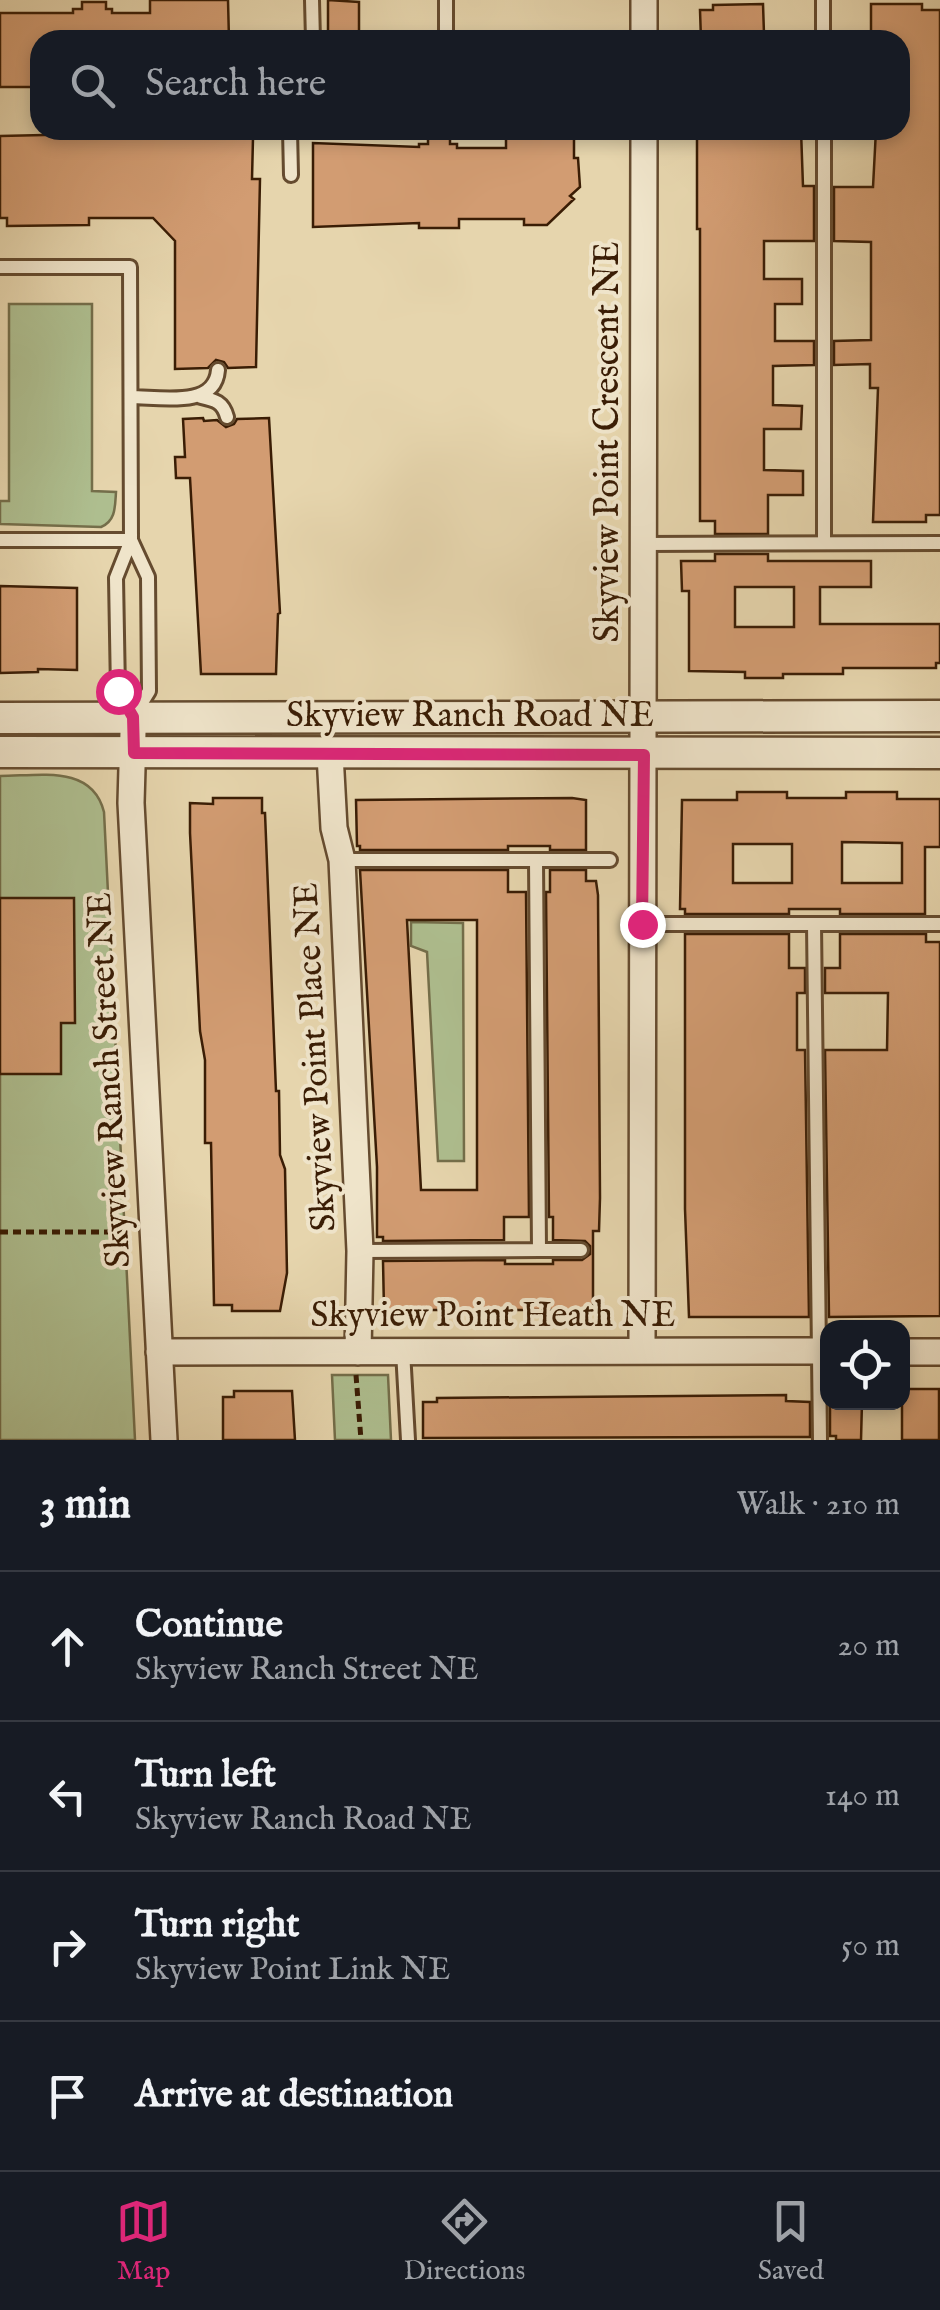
<!DOCTYPE html>
<meta charset="utf-8">
<style>
:root{--surface:#171b24;--page:#242831;--text:#f1f3f6;--muted:#9ea1a6;--line:#363941;--accent:#db2777}
body{margin:0;font-family:"IM FELL English",serif;background:var(--page);color:var(--text)}
.controls{position:absolute;right:30px;bottom:30px;display:grid;overflow:hidden;border-radius:20px;box-shadow:0 5px 15px #0003}
.controls button{width:90px;height:90px;display:grid;place-items:center;padding:0;border:0;border-bottom:2px solid var(--line);background:var(--surface);color:var(--text);font:50px sans-serif}
.stop{position:absolute;width:30px;height:30px;margin:-22px;border:8px solid #db2777;border-radius:50%;background:#fff}
.stop.end{background:#db2777;border-color:#fff;box-shadow:0 2px 10px #0008}
.list{margin:0;padding:0;list-style:none}
h2{display:flex;justify-content:space-between;align-items:center;height:130px;margin:0;padding:0 40px;font-size:42px}
h2 small{font-size:32px;font-weight:400;color:var(--muted)}
.list li{display:grid;grid-template-columns:65px 1fr auto;gap:30px;align-items:center;box-sizing:border-box;height:150px;padding:0 40px;border-top:2px solid var(--line)}
.list b{display:block;font-size:38px;white-space:nowrap}
.list p{margin:0;font-size:32px;white-space:nowrap;color:var(--muted)}
.list em{font-size:32px;font-style:normal;color:var(--muted)}
.icon{flex:none;width:55px;height:55px;fill:none;stroke:currentColor;stroke-width:2;stroke-linecap:round;stroke-linejoin:round}
.map{position:relative;flex:none;width:940px;height:1440px;overflow:hidden}
.search{position:absolute;background:var(--surface);box-shadow:0 5px 15px #0003;left:30px;right:30px;top:30px;height:110px;display:flex;align-items:center;gap:25px;box-sizing:border-box;padding:0 35px;border-radius:30px;color:var(--muted);font-size:38px}
.sheet{height:730px;background:var(--surface)}
nav{display:flex;justify-content:space-around;align-items:center;box-sizing:border-box;height:140px;border-top:2px solid var(--line);background:var(--surface);font-size:28px;color:var(--muted)}
nav a{display:grid;justify-items:center;gap:5px}
nav .on{color:var(--accent)}
.map>svg:first-child{display:block}
.green{fill:#aebe8f;stroke:#746e4a;stroke-width:2.5}
.building{fill:#d29c72;stroke:#3a1d05;stroke-width:2.5;fill-rule:evenodd}
.lines{fill:none;stroke-linecap:round;stroke-linejoin:round}
.service-casing{stroke:#654b2f;stroke-width:18}
.minor-casing{stroke:#654b2f;stroke-width:30}
.tertiary-casing{stroke:#654b2f;stroke-width:35}
.path{stroke:#3a1d05;stroke-width:5;stroke-dasharray:8 5;stroke-linecap:butt}
.service{stroke:#efe4ca;stroke-width:12}
.minor{stroke:#efe4ca;stroke-width:25}
.tertiary{stroke:#efe4ca;stroke-width:30}
.route{stroke:#db2777;stroke-width:12}
.labels{text-anchor:middle;dominant-baseline:central;stroke-width:8;stroke-linejoin:round;paint-order:stroke}
.street-label{font-size:35px;fill:#3a1d05;stroke:#efe4ca}
</style>
<div class="map">
<svg width="940" height="1440" viewBox="0 0 940 1440">
<rect width="100%" height="100%" fill="#e6d5ad"/>
<filter id="stains"><feTurbulence type="fractalNoise" baseFrequency=".002" numOctaves="4"/><feColorMatrix values="0 0 0 0 .2 0 0 0 0 .09 0 0 0 0 .02 0 0 0 .5 -.17"/></filter>
<radialGradient id="worn" r=".72"><stop offset=".6" stop-color="#630" stop-opacity="0"/><stop offset="1" stop-color="#630" stop-opacity=".3"/></radialGradient>
<path class="green" d="M 9,304 L 92,304 L 92,491 L 116,492 C 115,506 116,521 101,527 L 0,524 L 0,501 L 9,501 Z
M 0,776 C 39,776 92,764 104,812 L 135,1440 L 0,1440 Z
M 411,922 L 463,923 L 464,1161 L 438,1161 L 427,952 L 411,946 Z
M 332,1375 L 388,1375 L 391,1440 L 335,1440 Z"/>
<path class="building" d="M 150,0 L 228,0 L 229,40 L 40,40 L 40,87 L 0,87 L 0,13 L 73,13 L 73,9 L 82,9 L 82,2 L 106,2 L 106,9 L 112,9 L 112,13 L 150,13 Z
M 328,0 L 359,2 L 359,33 L 328,33 Z
M 763,4 L 764,34 L 742,34 L 742,40 L 701,40 L 700,10 L 713,10 L 713,5 Z
M 871,4 L 922,4 L 922,10 L 940,10 L 940,515 L 926,515 L 926,522 L 873,522 L 878,388 L 870,388 L 870,364 L 834,365 L 834,341 L 871,340 L 871,242 L 834,241 L 834,187 L 873,187 L 876,130 L 900,130 L 900,40 L 871,40 Z
M 506,130 L 574,130 L 574,158 L 578,158 L 580,187 L 570,196 L 574,199 L 547,225 L 524,225 L 524,219 L 459,219 L 459,228 L 419,228 L 419,223 L 313,227 L 313,143 L 419,147 L 419,144 L 428,144 L 428,137 L 450,137 L 450,144 L 457,144 L 457,148 L 506,148 Z
M 697,130 L 801,130 L 803,186 L 814,186 L 814,241 L 764,241 L 764,279 L 802,279 L 802,304 L 775,304 L 775,341 L 814,341 L 814,365 L 773,366 L 773,405 L 802,406 L 801,429 L 764,429 L 764,470 L 803,471 L 803,495 L 768,495 L 768,534 L 715,534 L 715,521 L 700,521 L 700,229 L 697,229 Z
M 177,132 L 212,132 L 212,138 L 253,138 L 252,179 L 260,179 L 256,367 L 228,368 L 224,362 L 216,360 L 208,368 L 175,369 L 175,241 L 153,218 L 89,218 L 89,225 L 7,226 L 7,218 L 0,218 L 0,136 Z
M 203,418 L 204,421 L 217,420 L 226,427 L 234,424 L 237,419 L 269,418 L 280,613 L 278,614 L 276,674 L 201,674 L 190,478 L 176,478 L 175,457 L 185,457 L 183,419 Z
M 715,554 L 768,554 L 768,561 L 871,561 L 871,587 L 820,587 L 820,624 L 940,624 L 940,663 L 936,663 L 936,668 L 843,668 L 843,674 L 783,674 L 783,678 L 745,678 L 745,672 L 689,671 L 689,591 L 682,591 L 681,561 L 715,561 ZM 735,587 L 794,587 L 794,627 L 735,627 Z
M 0,586 L 77,588 L 77,670 L 38,669 L 38,672 L 0,673 Z
M 737,792 L 787,792 L 787,798 L 846,798 L 846,792 L 897,792 L 897,799 L 940,799 L 940,847 L 925,847 L 925,914 L 840,914 L 840,909 L 789,909 L 789,914 L 685,914 L 685,909 L 680,909 L 682,800 L 737,800 ZM 842,842 L 902,843 L 902,883 L 842,883 ZM 733,844 L 792,844 L 792,883 L 733,883 Z
M 213,798 L 262,798 L 262,813 L 265,813 L 276,1091 L 279,1091 L 280,1155 L 285,1169 L 287,1273 L 280,1311 L 232,1311 L 232,1305 L 214,1305 L 211,1143 L 205,1143 L 205,1060 L 200,1031 L 190,833 L 190,803 L 213,804 Z
M 572,798 L 586,800 L 586,850 L 550,850 L 550,846 L 508,846 L 508,850 L 360,850 L 360,846 L 357,846 L 356,800 Z
M 360,870 L 508,870 L 508,892 L 526,892 L 529,1217 L 504,1217 L 504,1240 L 383,1241 L 383,1237 L 377,1237 L 377,1167 ZM 407,920 L 477,920 L 477,1190 L 421,1190 Z
M 550,870 L 586,870 L 586,881 L 596,881 L 598,895 L 600,1198 L 599,1231 L 593,1231 L 593,1310 L 384,1310 L 383,1261 L 505,1260 L 505,1264 L 553,1264 L 553,1260 L 582,1260 L 590,1254 L 590,1246 L 585,1241 L 553,1240 L 553,1217 L 549,1217 L 546,892 L 550,892 Z
M 0,898 L 74,898 L 75,1023 L 61,1023 L 61,1074 L 0,1074 Z
M 685,934 L 789,934 L 789,968 L 805,968 L 805,993 L 797,993 L 797,1050 L 805,1050 L 809,1317 L 689,1317 L 685,1209 Z
M 840,934 L 926,934 L 926,942 L 940,942 L 940,1316 L 829,1317 L 825,1050 L 887,1050 L 888,993 L 825,993 L 825,968 L 840,968 Z
M 902,1389 L 939,1389 L 939,1440 L 902,1440 Z
M 234,1391 L 292,1391 L 295,1440 L 223,1440 L 223,1397 L 234,1397 Z
M 786,1395 L 786,1401 L 810,1402 L 810,1437 L 423,1438 L 423,1402 L 437,1402 L 437,1398 Z
M 830,1402 L 862,1402 L 861,1440 L 836,1440 L 836,1436 L 830,1436 Z"/>
<g class="lines">
<g class="service-casing">
<path id="service" d="M 312,0 L 313,40
M 446,0 L 446,40
M 823,0 L 823,40
M 290,130 L 291,175
M 824,130 L 824,543
M 0,267 L 130,267 L 131,540 L 0,540
M 131,397 C 159,397 215,409 218,370
M 201,397 C 215,400 223,402 227,417
M 131,540 L 148,577 L 149,691 L 133,717 L 118,691 L 116,578 Z
M 643,544 L 940,543
M 342,860 L 536,860 L 539,1250 L 360,1251
M 536,860 L 610,860
M 642,924 L 940,924
M 814,924 L 820,1440
M 539,1250 L 581,1250
M 403,1351 L 408,1440"/>
</g>
<g class="minor-casing">
<path id="minor" d="M 644,40 L 644,0
M 133,732 L 131,803 L 164,1440
M 330,754 L 334,828 L 342,860 L 360,1251 L 358,1352
M 642,1350 L 644,130
M 159,1352 L 828,1351
M 902,1352 L 940,1352"/>
</g>
<g class="tertiary-casing">
<path id="tertiary" d="M 0,718 L 940,716
M 0,752 L 940,753"/>
</g>
<path class="path" d="M 0,1232 L 129,1232
M 356,1375 L 361,1440"/>
<use href="#service" class="service"/>
<use href="#minor" class="minor"/>
<use href="#tertiary" class="tertiary"/>
</g>
<g class="lines">
<path class="route" d="M 118,691 L 133,717 L 134,753 L 644,755 L 642,924"/>
</g>
<g class="labels">
<g class="street-label">
<text transform="translate(608 442) rotate(-90)">Skyview Point Crescent NE</text>
<text x="470" y="716">Skyview Ranch Road NE</text>
<text transform="translate(316 1057) rotate(-93)">Skyview Point Place NE</text>
<text transform="translate(110 1080) rotate(-93)">Skyview Ranch Street NE</text>
<text x="493" y="1316">Skyview Point Heath NE</text>
</g>
</g>
<rect width="100%" height="100%" filter="url(#stains)"/>
<rect width="100%" height="100%" fill="url(#worn)"/>
</svg>
<div class="controls">
<button><svg class="icon" aria-label="locate" viewBox="0 0 24 24"><circle cx="12" cy="12" r="6"/><path d="M12 2v4M12 18v4M2 12h4M18 12h4"/></svg></button>
</div>
<div class="stop" style="left:118px;top:691px"></div>
<div class="stop end" style="left:642px;top:924px"></div>
<div class="search"><svg class="icon" aria-label="search" viewBox="0 0 24 24"><circle cx="10" cy="10" r="6"/><path d="M15 15l6 6"/></svg>Search here</div>
</div>
<section class="sheet">
<h2>3 min<small>Walk · 210 m</small></h2>
<ul class="list">
<li><svg class="icon" aria-label="ahead" viewBox="0 0 24 24"><path d="M12 20V5M6 11l6-6 6 6"/></svg><div><b>Continue</b><p>Skyview Ranch Street NE</p></div><em>20 m</em></li>
<li><svg class="icon" aria-label="left" viewBox="0 0 24 24"><path d="M17 20v-9H6M10 6l-5 5 5 5"/></svg><div><b>Turn left</b><p>Skyview Ranch Road NE</p></div><em>140 m</em></li>
<li><svg class="icon" aria-label="right" viewBox="0 0 24 24"><path d="M7 20v-9h11M14 6l5 5-5 5"/></svg><div><b>Turn right</b><p>Skyview Point Link NE</p></div><em>50 m</em></li>
<li><svg class="icon" aria-label="arrive" viewBox="0 0 24 24"><path d="M6 21V4h12l-3 4 3 4H6"/></svg><div><b>Arrive at destination</b></div></li>
</ul>
</section>
<nav>
<a class="on"><svg class="icon" aria-label="map" viewBox="0 0 24 24"><path d="M3 6l6-2 6 2 6-2v14l-6 2-6-2-6 2zM9 4v14M15 6v14"/></svg>Map</a>
<a><svg class="icon" aria-label="directions" viewBox="0 0 24 24"><path d="M12 3l9 9-9 9-9-9zM9 14v-3h6M13 9l2 2-2 2"/></svg>Directions</a>
<a><svg class="icon" aria-label="saved" viewBox="0 0 24 24"><path d="M7 4h10v16l-5-4-5 4z"/></svg>Saved</a>
</nav>
